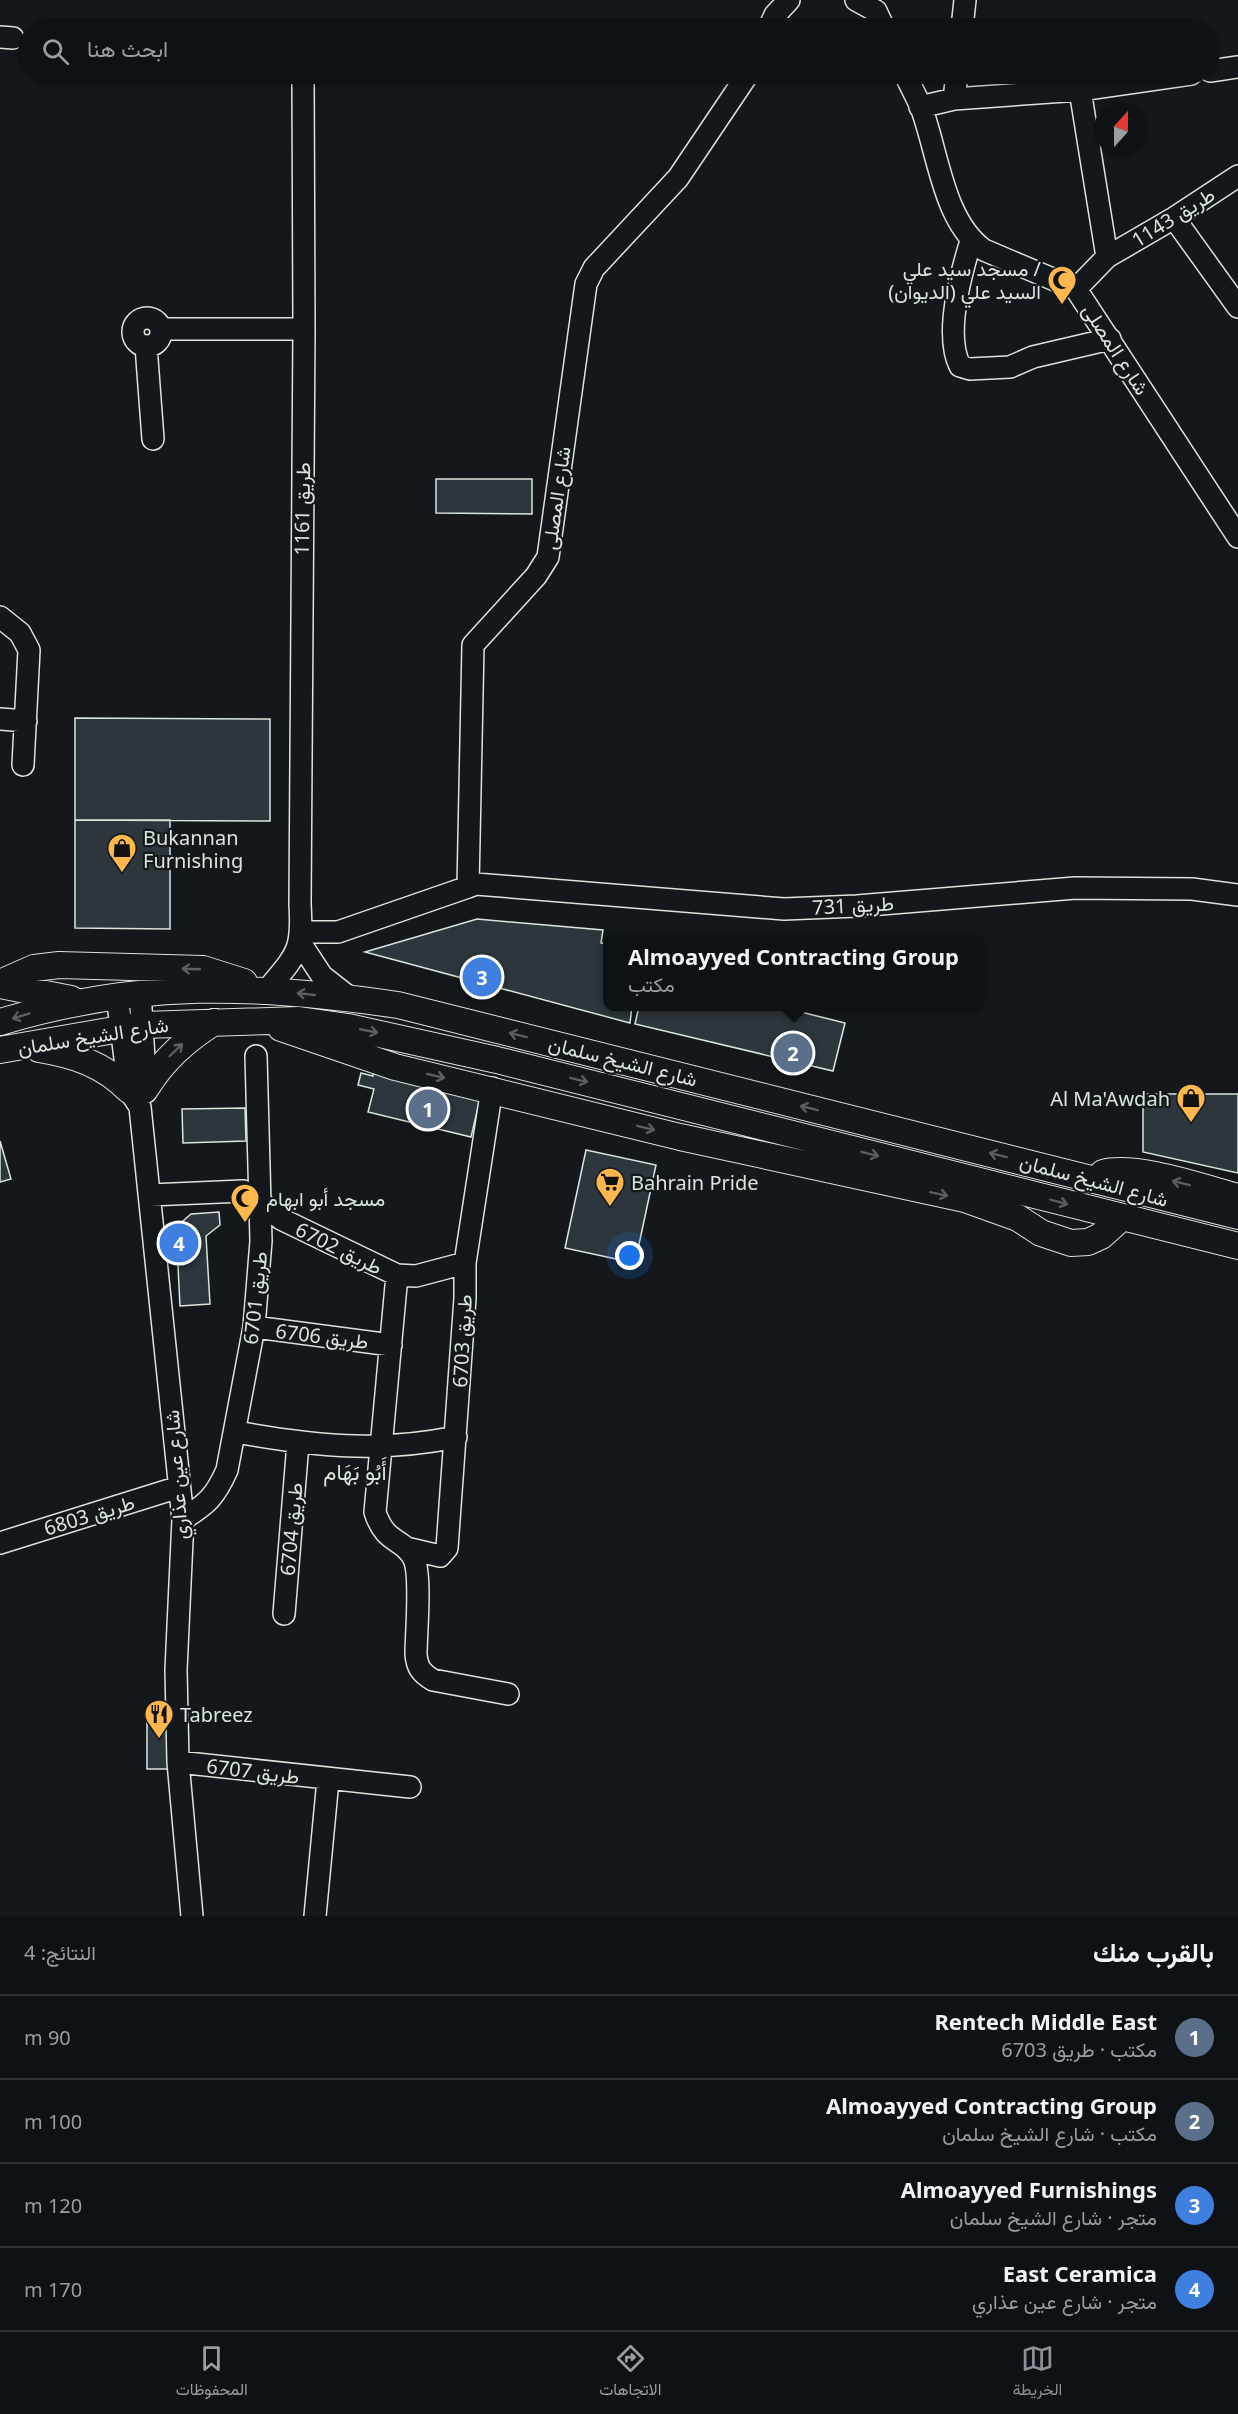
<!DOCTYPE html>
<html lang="ar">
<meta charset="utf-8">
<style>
:root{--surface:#0f1215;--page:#181b1e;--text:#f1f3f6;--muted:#9b9ea0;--line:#2f3234;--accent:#8c9099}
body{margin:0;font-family:"Noto Sans",Vazirmatn,sans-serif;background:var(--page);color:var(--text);direction:rtl}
.compass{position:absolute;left:1094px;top:102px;width:54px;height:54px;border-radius:50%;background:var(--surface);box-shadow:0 2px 4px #0004;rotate:21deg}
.you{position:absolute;left:630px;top:1256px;width:21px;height:21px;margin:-15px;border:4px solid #fff;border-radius:50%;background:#1a73e8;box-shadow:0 0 0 9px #1a73e833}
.badge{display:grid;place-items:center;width:39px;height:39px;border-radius:50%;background:var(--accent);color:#fff;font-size:20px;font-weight:700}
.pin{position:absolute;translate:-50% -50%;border:3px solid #fff;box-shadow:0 2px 6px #0006}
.popup{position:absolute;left:603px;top:933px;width:381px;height:78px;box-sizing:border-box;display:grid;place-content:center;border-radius:12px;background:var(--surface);filter:drop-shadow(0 2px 4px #0005);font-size:20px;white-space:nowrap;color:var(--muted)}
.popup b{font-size:22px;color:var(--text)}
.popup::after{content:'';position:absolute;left:50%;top:100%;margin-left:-12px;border:12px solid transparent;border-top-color:var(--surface)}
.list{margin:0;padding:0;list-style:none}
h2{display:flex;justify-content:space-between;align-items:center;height:78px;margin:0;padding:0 24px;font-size:26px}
h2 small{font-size:20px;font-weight:400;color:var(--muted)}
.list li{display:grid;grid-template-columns:39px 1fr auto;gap:18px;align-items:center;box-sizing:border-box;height:84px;padding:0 24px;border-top:2px solid var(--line)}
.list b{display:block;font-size:22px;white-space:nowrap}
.list p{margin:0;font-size:20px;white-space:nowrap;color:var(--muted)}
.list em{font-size:20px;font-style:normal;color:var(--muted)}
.icon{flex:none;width:33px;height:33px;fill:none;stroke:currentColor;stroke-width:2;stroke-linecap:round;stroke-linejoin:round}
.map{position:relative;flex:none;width:1238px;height:1916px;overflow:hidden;direction:ltr}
.search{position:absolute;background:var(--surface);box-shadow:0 2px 4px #0004;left:18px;right:18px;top:18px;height:66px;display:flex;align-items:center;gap:15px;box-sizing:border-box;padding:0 21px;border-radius:33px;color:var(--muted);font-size:22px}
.sheet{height:414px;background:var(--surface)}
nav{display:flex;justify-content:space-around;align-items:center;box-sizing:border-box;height:84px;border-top:2px solid var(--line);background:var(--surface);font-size:16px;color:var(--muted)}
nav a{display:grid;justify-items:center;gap:3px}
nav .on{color:var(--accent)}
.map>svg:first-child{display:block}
.building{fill:#2c363c;stroke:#d8e6dc;stroke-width:1.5}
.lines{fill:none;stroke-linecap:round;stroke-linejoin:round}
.minor-casing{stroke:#d8e6dc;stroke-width:24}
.major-casing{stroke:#d8e6dc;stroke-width:28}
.minor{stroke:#14181c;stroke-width:21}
.major{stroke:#14181c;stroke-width:26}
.oneway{stroke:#59605f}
.labels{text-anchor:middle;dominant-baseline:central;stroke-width:4.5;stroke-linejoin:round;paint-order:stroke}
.street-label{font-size:20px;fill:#d8e6dc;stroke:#14181c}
.poi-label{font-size:20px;fill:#d8e6dc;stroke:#14181c;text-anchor:start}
.quarter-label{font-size:22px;fill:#d8e6dc;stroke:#14181c}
</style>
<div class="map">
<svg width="1238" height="1916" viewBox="0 0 1238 1916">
<rect width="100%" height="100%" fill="#14181c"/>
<path class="building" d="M 436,479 L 532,479 L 532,514 L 436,513 Z
M 75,718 L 270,719 L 270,821 L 75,820 Z
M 75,820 L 170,820 L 170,929 L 75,928 Z
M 477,919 L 603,930 L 601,943 L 607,944 L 607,1006 L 632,1006 L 630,1023 L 365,952 Z
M 639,1006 L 777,1006 L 845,1023 L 833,1071 L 635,1024 Z
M 361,1073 L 373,1076 L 373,1073 L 480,1099 L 471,1137 L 368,1112 L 374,1089 L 358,1085 Z
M 1143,1094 L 1238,1094 L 1238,1173 L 1143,1152 Z
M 245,1108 L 246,1141 L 183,1143 L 182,1109 Z
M 0,1141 L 11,1179 L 0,1182 Z
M 586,1150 L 656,1165 L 635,1263 L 565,1248 Z
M 219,1212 L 220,1225 L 206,1236 L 210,1304 L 180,1306 L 176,1227 L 191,1214 Z
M 147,1710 L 171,1710 L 171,1769 L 147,1769 Z"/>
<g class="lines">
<g class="minor-casing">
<path id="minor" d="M 856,0 L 876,11 L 884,28
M 769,28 L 775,15 L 789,0
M 962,28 L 965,0
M 0,37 L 13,38
M 1210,71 L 1238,67
M 905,74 C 910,85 916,96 921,107 C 938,152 943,221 984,250 L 1076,289 L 1238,537
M 1080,90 L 1107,257
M 954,99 L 957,74
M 920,107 L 954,99 L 1080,90 L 1191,74
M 1174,218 L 1238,307
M 971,241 C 961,273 944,335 960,366 L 970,369 L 1010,367 L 1033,357 L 1110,339
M 1076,289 L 1107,257 L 1174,218 L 1238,176
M133 332a14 14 0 1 1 28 0a14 14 0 1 1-28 0Z
M 162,329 L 304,329
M 146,346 L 153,439
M 0,617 L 20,633 L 29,650 L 23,765
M 0,719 L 26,721
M 468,887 L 476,884 L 784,909 L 857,906 L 1075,888 L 1192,889 L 1238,895
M 302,932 L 338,932 L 468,887 L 473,645 L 536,576 L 548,557 L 586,284 L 594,268 L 678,178 L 748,74
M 301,944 L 322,976 L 350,998
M 267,990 C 297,954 303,951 300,904 L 304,329 L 303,74
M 140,992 L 146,1092
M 117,995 L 129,1090 L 140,1107 L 183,1519 L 176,1670 L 178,1762 L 192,1916
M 150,1195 L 243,1191 L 253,1196 L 281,1219 L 397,1275 L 416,1276 L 465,1263
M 397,1275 L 375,1512 C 385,1544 403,1538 413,1557 C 422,1572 416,1634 416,1654 C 417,1667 421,1673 433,1680 L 508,1694
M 254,1327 L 391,1345
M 236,1432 C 314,1446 378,1453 456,1437
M 183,1519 C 207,1504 215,1497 227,1470 L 254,1327 L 261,1241 L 256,1056
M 0,1543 L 179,1487
M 406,1548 L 440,1556 L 447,1548 L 465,1298 L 465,1263 L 492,1088
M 284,1614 L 298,1443
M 178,1762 L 410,1787
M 315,1916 L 328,1780"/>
</g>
<g class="major-casing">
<path id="major" d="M 0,983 L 34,968 L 59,965 L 203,969 L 244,982
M 0,985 L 71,999
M 0,1022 C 139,980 256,984 398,1005 L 1238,1216
M 281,1028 L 395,1067 L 680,1137 L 965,1199 L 1018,1218 L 1041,1233 L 1071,1243 L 1088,1242 L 1101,1236 L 1121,1218
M 39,1049 C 75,1055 103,1064 129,1090
M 0,1050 L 143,1025 L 299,1020 L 348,1027 L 497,1060 L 1238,1246
M 146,1088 C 164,1059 186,1040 214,1022
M 1103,1173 C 1136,1164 1204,1188 1238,1197"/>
</g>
<use href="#minor" class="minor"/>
<use href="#major" class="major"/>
</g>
<defs><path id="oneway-shaft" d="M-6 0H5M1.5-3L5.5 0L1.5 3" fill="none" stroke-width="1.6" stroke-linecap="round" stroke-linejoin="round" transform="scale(1.5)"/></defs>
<g class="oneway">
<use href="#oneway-shaft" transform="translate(191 969) rotate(-178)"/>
<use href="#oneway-shaft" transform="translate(306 994) rotate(-174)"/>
<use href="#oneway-shaft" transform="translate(21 1016) rotate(163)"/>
<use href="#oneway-shaft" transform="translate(369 1031) rotate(11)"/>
<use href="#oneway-shaft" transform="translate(518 1035) rotate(-166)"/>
<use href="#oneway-shaft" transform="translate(176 1050) rotate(-44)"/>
<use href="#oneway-shaft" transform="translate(436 1076) rotate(13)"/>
<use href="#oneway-shaft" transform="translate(579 1080) rotate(14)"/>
<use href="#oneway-shaft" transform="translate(809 1108) rotate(-166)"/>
<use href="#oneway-shaft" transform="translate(646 1128) rotate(14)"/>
<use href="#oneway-shaft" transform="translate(870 1154) rotate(14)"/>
<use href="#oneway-shaft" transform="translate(998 1155) rotate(-166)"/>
<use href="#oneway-shaft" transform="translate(1181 1183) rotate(-166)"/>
<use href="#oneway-shaft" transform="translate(939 1194) rotate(12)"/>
<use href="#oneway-shaft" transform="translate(1059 1202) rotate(15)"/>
</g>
<defs>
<g id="mosque-pin" transform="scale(1.5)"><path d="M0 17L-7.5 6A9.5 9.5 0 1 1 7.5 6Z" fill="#ffb74d" stroke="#14181c"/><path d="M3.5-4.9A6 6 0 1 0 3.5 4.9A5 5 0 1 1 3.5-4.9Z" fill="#111"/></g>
<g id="shop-pin" transform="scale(1.5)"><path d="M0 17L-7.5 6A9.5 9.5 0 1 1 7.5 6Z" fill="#ffb74d" stroke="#14181c"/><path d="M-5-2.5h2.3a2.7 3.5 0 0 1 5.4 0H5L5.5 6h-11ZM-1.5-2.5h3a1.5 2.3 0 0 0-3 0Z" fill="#111"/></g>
<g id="supermarket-pin" transform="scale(1.5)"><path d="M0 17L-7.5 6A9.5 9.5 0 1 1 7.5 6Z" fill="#ffb74d" stroke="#14181c"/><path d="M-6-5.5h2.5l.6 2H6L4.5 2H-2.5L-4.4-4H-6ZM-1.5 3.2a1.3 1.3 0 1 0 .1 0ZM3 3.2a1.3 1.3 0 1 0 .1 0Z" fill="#111"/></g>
<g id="restaurant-pin" transform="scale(1.5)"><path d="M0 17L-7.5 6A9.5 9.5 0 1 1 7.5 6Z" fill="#ffb74d" stroke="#14181c"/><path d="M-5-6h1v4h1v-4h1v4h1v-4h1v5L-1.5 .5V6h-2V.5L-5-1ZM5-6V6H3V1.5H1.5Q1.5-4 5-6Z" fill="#111"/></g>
</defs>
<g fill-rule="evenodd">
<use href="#mosque-pin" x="1062" y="280"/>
<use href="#shop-pin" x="122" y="848"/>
<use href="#shop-pin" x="1191" y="1098"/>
<use href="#supermarket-pin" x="610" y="1182"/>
<use href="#mosque-pin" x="245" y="1198"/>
<use href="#restaurant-pin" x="159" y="1714"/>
</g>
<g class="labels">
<g class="street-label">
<text transform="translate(1173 217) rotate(-32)">طريق 1143</text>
<text transform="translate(1116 349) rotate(57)">شارع المصلى</text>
<text transform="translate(556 498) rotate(-82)">شارع المصلى</text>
<text transform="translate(302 509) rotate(-89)">طريق 1161</text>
<text transform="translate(853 905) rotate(-3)">طريق 731</text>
<text transform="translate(93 1036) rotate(-9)">شارع الشيخ سلمان</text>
<text transform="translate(623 1061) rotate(14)">شارع الشيخ سلمان</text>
<text transform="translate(1094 1180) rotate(15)">شارع الشيخ سلمان</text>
<text transform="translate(339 1248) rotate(26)">طريق 6702</text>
<text transform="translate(255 1298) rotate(-84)">طريق 6701</text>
<text transform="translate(322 1336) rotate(7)">طريق 6706</text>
<text transform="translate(462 1341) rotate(-87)">طريق 6703</text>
<text transform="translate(176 1475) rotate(-94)">شارع عين عذاري</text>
<text transform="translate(89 1515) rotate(-17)">طريق 6803</text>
<text transform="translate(291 1529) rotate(-85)">طريق 6704</text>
<text transform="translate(253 1771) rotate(7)">طريق 6707</text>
</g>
<g class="poi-label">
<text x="1041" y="268" text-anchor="end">مسجد سيد علي /<tspan x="1041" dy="23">السيد علي (الديوان)</tspan></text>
<text x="143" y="837">Bukannan<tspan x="143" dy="23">Furnishing</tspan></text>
<text x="1170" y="1098" text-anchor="end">Al Ma'Awdah</text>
<text x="631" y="1182">Bahrain Pride</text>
<text x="266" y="1198">مسجد أبو ابهام</text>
<text x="180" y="1714">Tabreez</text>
</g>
<g class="quarter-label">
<text x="355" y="1471">أَبُو بَهَام</text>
</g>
</g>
</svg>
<svg class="compass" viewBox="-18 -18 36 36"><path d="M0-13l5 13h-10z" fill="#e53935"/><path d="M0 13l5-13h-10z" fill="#9b9ea0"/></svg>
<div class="you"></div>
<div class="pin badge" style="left:428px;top:1109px;background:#5c6f8a">1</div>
<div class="pin badge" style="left:793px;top:1053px;background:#5c6f8a">2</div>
<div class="popup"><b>Almoayyed Contracting Group</b>مكتب</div>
<div class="pin badge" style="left:482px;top:977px;background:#3f7fe0">3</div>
<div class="pin badge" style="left:179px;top:1243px;background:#3f7fe0">4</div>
<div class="search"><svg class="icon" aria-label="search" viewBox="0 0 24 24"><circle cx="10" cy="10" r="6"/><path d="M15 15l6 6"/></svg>ابحث هنا</div>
</div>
<section class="sheet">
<h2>بالقرب منك<small>النتائج: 4</small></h2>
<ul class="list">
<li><span class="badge" style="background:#5c6f8a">1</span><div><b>Rentech Middle East</b><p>مكتب · طريق 6703</p></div><em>90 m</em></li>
<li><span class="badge" style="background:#5c6f8a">2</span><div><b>Almoayyed Contracting Group</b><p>مكتب · شارع الشيخ سلمان</p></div><em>100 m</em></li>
<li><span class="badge" style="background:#3f7fe0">3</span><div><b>Almoayyed Furnishings</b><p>متجر · شارع الشيخ سلمان</p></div><em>120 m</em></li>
<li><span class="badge" style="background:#3f7fe0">4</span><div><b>East Ceramica</b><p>متجر · شارع عين عذاري</p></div><em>170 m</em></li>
</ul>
</section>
<nav>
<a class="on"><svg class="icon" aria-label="map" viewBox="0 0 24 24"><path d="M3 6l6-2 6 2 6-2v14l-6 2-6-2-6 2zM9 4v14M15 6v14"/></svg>الخريطة</a>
<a><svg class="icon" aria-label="directions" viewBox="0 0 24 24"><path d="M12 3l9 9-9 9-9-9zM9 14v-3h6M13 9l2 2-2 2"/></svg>الاتجاهات</a>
<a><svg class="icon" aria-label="saved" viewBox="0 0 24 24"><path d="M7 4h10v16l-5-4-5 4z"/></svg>المحفوظات</a>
</nav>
